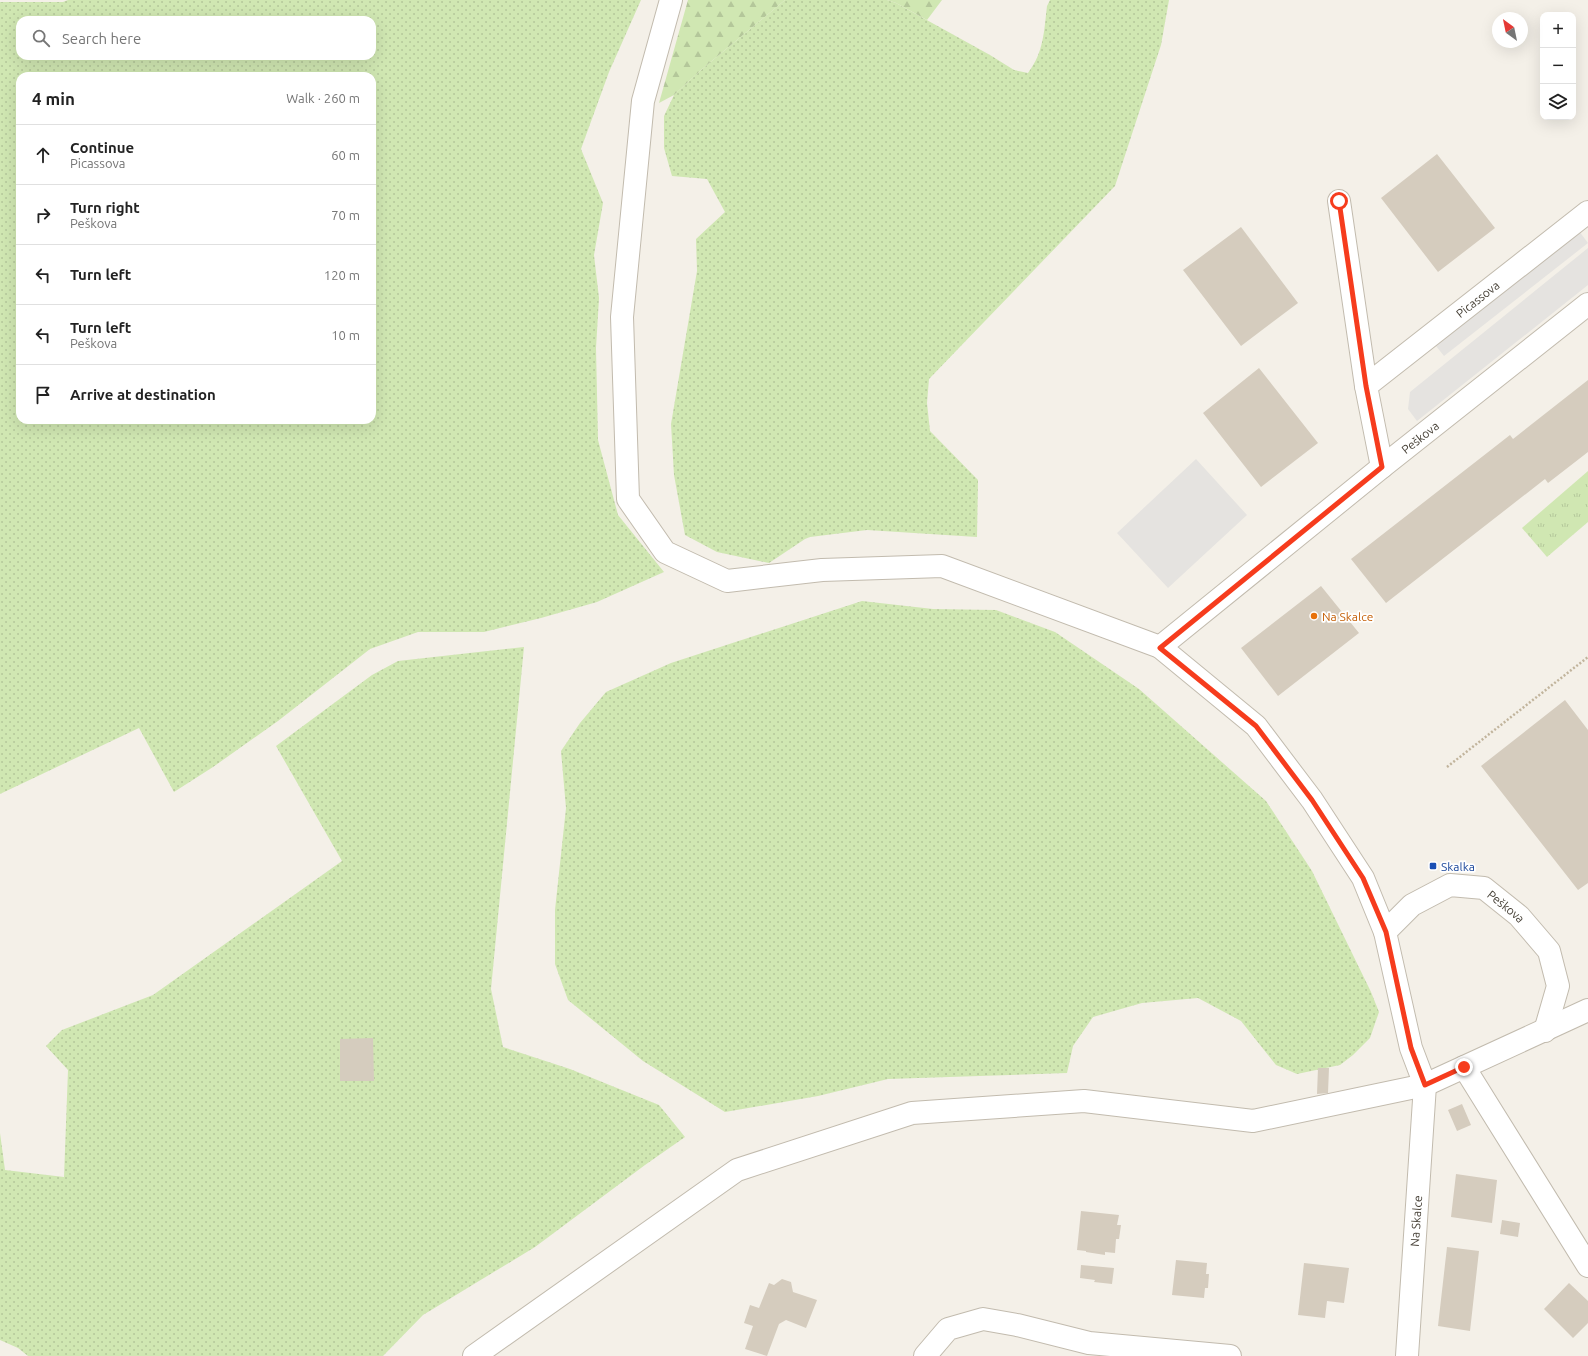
<!DOCTYPE html>
<meta charset="utf-8">
<style>
:root{--surface:#fff;--page:#f2f2f2;--text:#222;--muted:#767676;--line:#e0e0e0}
body{margin:0;font-family:Ubuntu,sans-serif;background:var(--page);color:var(--text)}
.controls{position:absolute;right:12px;top:12px;display:grid;overflow:hidden;border-radius:8px;box-shadow:0 4px 16px #0002}
.controls button{width:36px;height:36px;display:grid;place-items:center;padding:0;border:0;border-bottom:1px solid var(--line);background:var(--surface);color:var(--text);font:20px sans-serif}
.compass{position:absolute;left:1492px;top:12px;width:36px;height:36px;border-radius:50%;background:var(--surface);box-shadow:0 4px 16px #0002;rotate:327deg}
.stop{position:absolute;width:12px;height:12px;margin:-9px;border:3px solid #f63c1d;border-radius:50%;background:#fff}
.stop.end{background:#f63c1d;border-color:#fff;box-shadow:0 1px 4px #0008}
.list{margin:0;padding:0;list-style:none}
h2{display:flex;justify-content:space-between;align-items:center;height:52px;margin:0;padding:0 16px;font-size:17px}
h2 small{font-size:13px;font-weight:400;color:var(--muted)}
.list li{display:grid;grid-template-columns:26px 1fr auto;gap:12px;align-items:center;box-sizing:border-box;height:60px;padding:0 16px;border-top:1px solid var(--line)}
.list b{display:block;font-size:15px;white-space:nowrap}
.list p{margin:0;font-size:13px;white-space:nowrap;color:var(--muted)}
.list em{font-size:13px;font-style:normal;color:var(--muted)}
.icon{flex:none;width:22px;height:22px;fill:none;stroke:currentColor;stroke-width:2;stroke-linecap:round;stroke-linejoin:round}
.map{position:relative;flex:none;width:1588px;height:1356px;overflow:hidden}
.search{position:absolute;background:var(--surface);box-shadow:0 4px 16px #0002;left:16px;top:16px;width:360px;height:44px;display:flex;align-items:center;gap:10px;box-sizing:border-box;padding:0 14px;border-radius:12px;color:var(--muted);font-size:15px}
.panel{position:absolute;background:var(--surface);box-shadow:0 4px 16px #0002;left:16px;top:72px;width:360px;height:352px;border-radius:12px}
.map>svg:first-child{display:block}
.grass{fill:url(#grass-dots);fill-rule:evenodd}
.forest{fill:url(#forest-firs)}
.park{fill:url(#park-tufts)}
.parking{fill:#e5e3e0}
.building{fill:#d5ccbe}
.lines{fill:none;stroke-linecap:round;stroke-linejoin:round}
.minor-casing{stroke:#c2bbae;stroke-width:24}
.path{stroke:#c1b49c;stroke-width:2.5;stroke-dasharray:2 2;stroke-linecap:butt}
.minor{stroke:#fff;stroke-width:22}
.route{stroke:#f63c1d;stroke-width:5}
.food-dot{fill:#e8710a;stroke:#fff;stroke-width:1.5}
.transit-dot{fill:#1a4fb4;stroke:#fff;stroke-width:1.5}
.labels{text-anchor:middle;dominant-baseline:central;stroke-width:3.5;stroke-linejoin:round;paint-order:stroke}
.street-label{font-size:12px;fill:#474137;stroke:#fff}
.food-label{font-size:12px;fill:#c56008;stroke:#fff;text-anchor:start}
.transit-label{font-size:12px;fill:#164399;stroke:#fff;text-anchor:start}
</style>
<div class="map">
<svg width="1588" height="1356" viewBox="0 0 1588 1356">
<defs>
<pattern id="grass-dots" width="8" height="8" patternUnits="userSpaceOnUse"><rect width="8" height="8" fill="#d0e7b2"/><path d="M2 2h.1M6 6h.1" fill="none" stroke="#b4c79a" stroke-width="1.8" stroke-linecap="round"/></pattern>
<pattern id="forest-firs" width="22" height="20" patternUnits="userSpaceOnUse"><rect width="22" height="20" fill="#d0e7b2"/><path d="M5 1l3.5 6h-7zM16 11l3.5 6h-7z" fill="#b4c79a"/></pattern>
<pattern id="park-tufts" width="24" height="20" patternUnits="userSpaceOnUse"><rect width="24" height="20" fill="#d0e7b2"/><path d="M3 7l-1-3M5 7V3M7 7l1-3M15 17l-1-3M17 17v-4M19 17l1-3" fill="none" stroke="#b4c79a"/></pattern>
</defs>
<rect width="100%" height="100%" fill="#f4f0e8"/>
<path class="grass" d="M 68,0 L 641,0 L 609,72 L 581,149 L 603,203 L 594,255 L 599,298 L 596,348 L 598,440 L 618,515 L 664,572 L 597,602 L 541,618 L 484,632 L 418,632 L 370,649 L 278,721 L 213,767 L 174,792 L 139,728 L 0,794 L 0,2 L 63,2 ZM 20,20 L 372,20 L 372,56 L 20,56 ZM 20,76 L 372,76 L 372,420 L 20,420 Z
M 785,0 L 887,0 L 896,3 L 990,55 L 1014,70 L 1028,73 C 1044,52 1044,31 1047,6 L 1050,0 L 1169,0 L 1161,45 L 1115,186 L 929,379 L 927,403 L 930,431 L 978,480 L 977,537 L 867,530 L 810,537 L 805,539 L 769,563 L 717,552 L 685,535 L 674,475 L 671,424 L 697,271 L 696,239 L 725,212 L 707,179 L 672,176 L 664,148 L 664,116 L 674,95 L 701,70 Z
M 862,601 L 933,609 L 996,610 L 1055,632 L 1139,689 L 1266,801 L 1312,871 L 1371,992 L 1379,1012 L 1370,1038 L 1353,1055 L 1340,1065 L 1297,1074 L 1276,1065 L 1241,1021 L 1198,998 L 1142,1003 L 1093,1017 L 1073,1046 L 1067,1073 L 888,1079 L 818,1096 L 725,1112 L 643,1061 L 568,1000 L 555,964 L 555,910 L 566,808 L 561,751 L 580,723 L 606,692 L 671,663 Z
M 524,647 L 491,989 L 503,1047 L 570,1069 L 659,1105 L 685,1137 L 645,1165 L 535,1247 L 423,1315 L 383,1356 L 28,1356 L 18,1348 L 0,1340 L 0,1133 L 5,1170 L 64,1177 L 68,1070 L 46,1046 L 62,1030 L 153,995 L 342,861 L 276,746 L 372,675 L 398,661 Z"/>
<path class="forest" d="M 688,0 L 785,0 L 701,70 L 674,95 L 659,103 Z
M 887,0 L 942,0 L 927,20 L 896,3 Z"/>
<path class="park" d="M 1588,471 L 1588,522 L 1547,557 L 1522,528 Z"/>
<path class="parking" d="M 1576,227 L 1588,243 L 1444,356 L 1432,341 Z
M 1588,248 L 1588,285 L 1417,421 L 1408,409 L 1410,392 Z
M 1196,459 L 1247,515 L 1168,588 L 1117,533 Z"/>
<path class="building" d="M 1437,154 L 1495,228 L 1438,272 L 1381,198 Z
M 1241,227 L 1298,303 L 1241,346 L 1183,270 Z
M 1259,368 L 1318,443 L 1261,487 L 1203,413 Z
M 1588,380 L 1588,452 L 1548,483 L 1545,479 L 1386,603 L 1351,559 L 1510,435 L 1513,439 Z
M 1321,586 L 1359,633 L 1278,696 L 1241,648 Z
M 1565,700 L 1588,730 L 1588,883 L 1578,890 L 1481,766 Z
M 373,1038 L 374,1081 L 340,1081 L 340,1039 Z
M 1318,1068 L 1329,1068 L 1328,1093 L 1317,1094 Z
M 1462,1104 L 1471,1125 L 1457,1131 L 1448,1110 Z
M 1456,1174 L 1497,1180 L 1492,1223 L 1451,1217 Z
M 1081,1211 L 1119,1215 L 1117,1225 L 1121,1225 L 1119,1239 L 1116,1239 L 1115,1253 L 1105,1252 L 1105,1255 L 1086,1252 L 1086,1251 L 1077,1250 Z
M 1502,1220 L 1520,1223 L 1518,1237 L 1500,1234 Z
M 1447,1247 L 1479,1251 L 1470,1331 L 1438,1326 Z
M 1176,1260 L 1207,1263 L 1206,1274 L 1209,1274 L 1208,1288 L 1205,1288 L 1204,1298 L 1172,1295 Z
M 1304,1263 L 1349,1268 L 1344,1303 L 1327,1301 L 1325,1318 L 1298,1315 Z
M 1081,1265 L 1114,1268 L 1112,1284 L 1094,1282 L 1095,1280 L 1080,1278 Z
M 782,1279 L 791,1282 L 793,1292 L 817,1300 L 806,1328 L 786,1320 L 779,1324 L 767,1356 L 745,1349 L 753,1326 L 744,1323 L 750,1305 L 759,1308 L 769,1283 L 774,1285 Z
M 1569,1283 L 1588,1301 L 1588,1323 L 1573,1338 L 1544,1309 Z"/>
<g class="lines">
<g class="minor-casing">
<g id="minor">
<path d="M 671,0 L 643,101 L 622,317 L 628,499 L 665,552 L 727,581 L 822,570 L 942,566 L 1160,647 L 1256,726 L 1312,800 L 1363,878 L 1385,932 L 1411,1048 L 1425,1085 L 1407,1356"/>
<path d="M 1339,201 L 1366,386"/>
<path id="s1" d="M 1382,467 L 1366,386 L 1588,212"/>
<path id="s2" d="M 1160,647 L 1382,467 L 1588,304"/>
<path id="s3" d="M 1385,932 L 1412,905 L 1450,885 L 1484,888 L 1519,916 L 1549,951 L 1558,986 L 1545,1031"/>
<path d="M 1464,1067 L 1588,1266"/>
<path d="M 474,1356 L 737,1170 L 912,1113 L 1084,1101 L 1253,1121 L 1425,1085 L 1588,1010"/>
<path d="M 925,1356 L 948,1329 L 983,1319 L 1017,1325 L 1089,1343 L 1230,1356"/>
</g>
</g>
<path class="path" d="M 1447,767 L 1588,657"/>
<use href="#minor" class="minor"/>
</g>
<g class="lines">
<path class="route" d="M 1339,201 L 1366,386 L 1382,467 L 1160,648 L 1256,726 L 1312,800 L 1363,878 L 1386,932 L 1411,1048 L 1425,1085 L 1464,1067"/>
</g>
<circle class="food-dot" cx="1314" cy="616" r="4"/>
<rect class="transit-dot" x="1429" y="862" width="8" height="8" rx="2"/>
<g class="labels">
<g class="street-label">
<text stroke="none"><textPath href="#s1" startOffset="224">Picassova</textPath></text>
<text stroke="none"><textPath href="#s2" startOffset="334">Peškova</textPath></text>
<text stroke="none"><textPath href="#s3" startOffset="144">Peškova</textPath></text>
<text transform="translate(1416 1221) rotate(-86)">Na Skalce</text>
</g>
<g class="food-label">
<text x="1322" y="616">Na Skalce</text>
</g>
<g class="transit-label">
<text x="1441" y="866">Skalka</text>
</g>
</g>
</svg>
<div class="controls">
<button>+</button>
<button>−</button>
<button><svg class="icon" aria-label="layers" viewBox="0 0 24 24"><path d="M12 4l9 5-9 5-9-5zM3 14l9 5 9-5"/></svg></button>
</div>
<svg class="compass" viewBox="-18 -18 36 36"><path d="M0-13l5 13h-10z" fill="#e53935"/><path d="M0 13l5-13h-10z" fill="#767676"/></svg>
<div class="stop" style="left:1339px;top:201px"></div>
<div class="stop end" style="left:1464px;top:1067px"></div>
<div class="search"><svg class="icon" aria-label="search" viewBox="0 0 24 24"><circle cx="10" cy="10" r="6"/><path d="M15 15l6 6"/></svg>Search here</div>
<section class="panel">
<h2>4 min<small>Walk · 260 m</small></h2>
<ul class="list">
<li><svg class="icon" aria-label="ahead" viewBox="0 0 24 24"><path d="M12 20V5M6 11l6-6 6 6"/></svg><div><b>Continue</b><p>Picassova</p></div><em>60 m</em></li>
<li><svg class="icon" aria-label="right" viewBox="0 0 24 24"><path d="M7 20v-9h11M14 6l5 5-5 5"/></svg><div><b>Turn right</b><p>Peškova</p></div><em>70 m</em></li>
<li><svg class="icon" aria-label="left" viewBox="0 0 24 24"><path d="M17 20v-9H6M10 6l-5 5 5 5"/></svg><div><b>Turn left</b></div><em>120 m</em></li>
<li><svg class="icon" aria-label="left" viewBox="0 0 24 24"><path d="M17 20v-9H6M10 6l-5 5 5 5"/></svg><div><b>Turn left</b><p>Peškova</p></div><em>10 m</em></li>
<li><svg class="icon" aria-label="arrive" viewBox="0 0 24 24"><path d="M6 21V4h12l-3 4 3 4H6"/></svg><div><b>Arrive at destination</b></div></li>
</ul>
</section>
</div>
